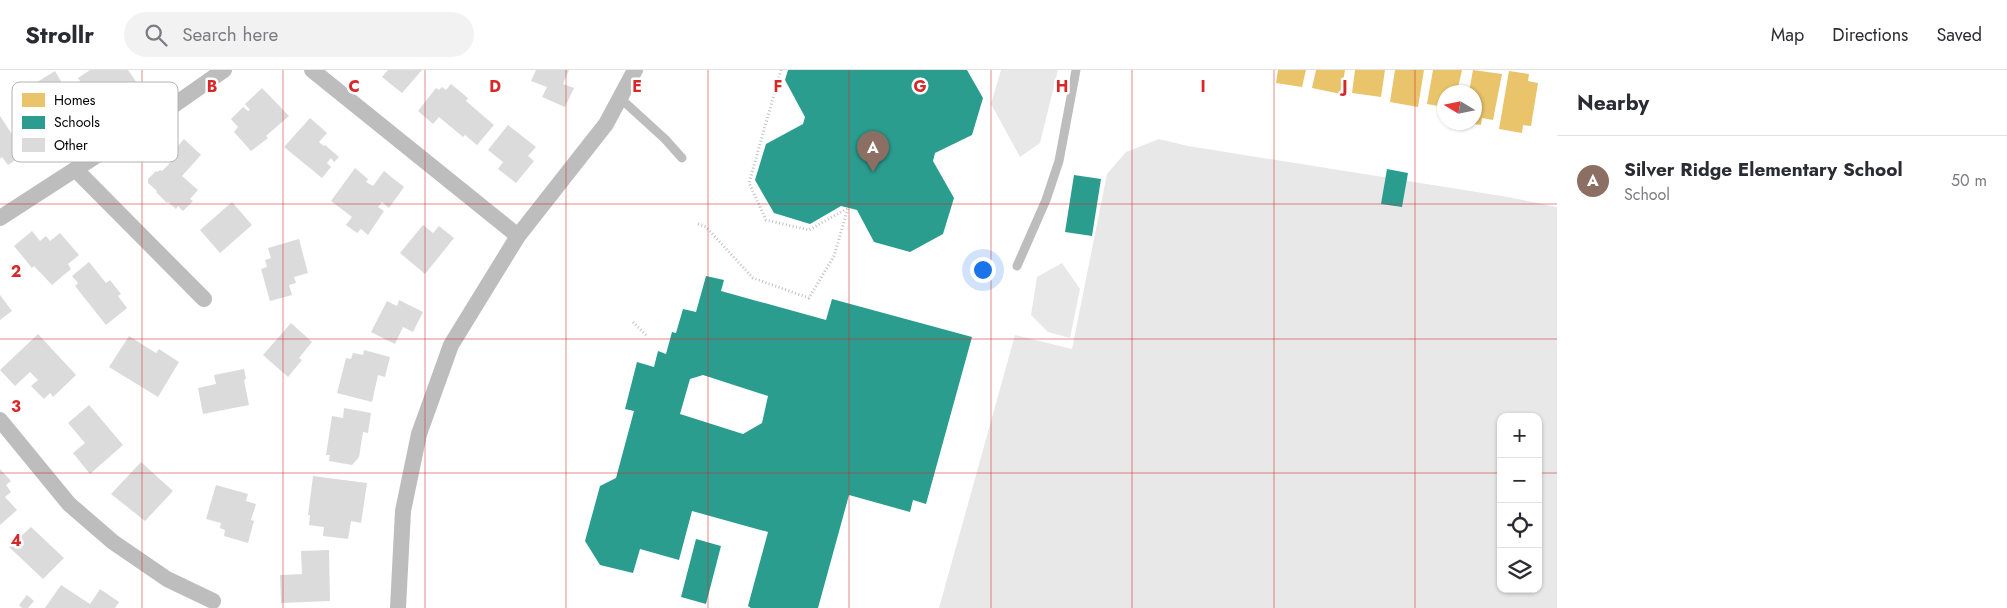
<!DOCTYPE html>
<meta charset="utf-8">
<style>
:root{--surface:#fff;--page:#f2f2f3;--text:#2b2b33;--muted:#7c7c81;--line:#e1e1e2;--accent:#ea580c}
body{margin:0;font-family:Jost,sans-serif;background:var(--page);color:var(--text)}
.controls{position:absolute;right:15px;bottom:15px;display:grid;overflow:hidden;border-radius:10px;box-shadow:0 1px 4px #0004}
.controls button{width:45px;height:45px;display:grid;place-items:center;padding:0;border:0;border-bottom:1px solid var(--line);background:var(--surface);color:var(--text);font:25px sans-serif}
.compass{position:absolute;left:1437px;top:15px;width:45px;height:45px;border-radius:50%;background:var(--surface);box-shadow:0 1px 4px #0004;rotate:280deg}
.you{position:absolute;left:982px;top:199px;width:18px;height:18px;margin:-12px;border:4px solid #fff;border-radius:50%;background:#1a73e8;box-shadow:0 0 0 8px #1a73e833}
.badge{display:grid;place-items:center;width:32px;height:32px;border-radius:50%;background:var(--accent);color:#fff;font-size:16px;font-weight:700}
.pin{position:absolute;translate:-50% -41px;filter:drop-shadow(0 1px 2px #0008)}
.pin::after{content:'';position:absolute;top:26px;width:18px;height:15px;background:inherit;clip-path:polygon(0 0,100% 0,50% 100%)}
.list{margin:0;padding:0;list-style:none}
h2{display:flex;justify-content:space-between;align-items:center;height:65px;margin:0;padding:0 20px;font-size:21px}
h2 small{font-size:16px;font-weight:400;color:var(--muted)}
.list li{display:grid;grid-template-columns:32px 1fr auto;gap:15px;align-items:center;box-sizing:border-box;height:90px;padding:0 20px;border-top:1px solid var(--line)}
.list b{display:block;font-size:19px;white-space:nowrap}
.list p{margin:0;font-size:16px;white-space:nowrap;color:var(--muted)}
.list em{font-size:16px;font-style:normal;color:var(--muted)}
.icon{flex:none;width:28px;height:28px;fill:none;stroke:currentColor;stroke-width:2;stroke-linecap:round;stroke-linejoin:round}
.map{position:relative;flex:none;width:1557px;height:538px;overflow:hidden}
header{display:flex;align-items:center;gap:30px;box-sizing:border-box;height:70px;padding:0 25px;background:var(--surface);border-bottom:1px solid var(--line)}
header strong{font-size:24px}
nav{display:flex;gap:28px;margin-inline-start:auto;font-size:18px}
.search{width:350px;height:45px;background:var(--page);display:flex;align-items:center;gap:12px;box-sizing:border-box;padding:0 18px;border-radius:28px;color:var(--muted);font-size:19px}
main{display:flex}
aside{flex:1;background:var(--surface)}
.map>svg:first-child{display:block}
.green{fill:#e8e8e8;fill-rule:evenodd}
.homes{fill:#e9c46a}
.schools{fill:#2a9d8f;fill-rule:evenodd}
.building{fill:#dbdbdb}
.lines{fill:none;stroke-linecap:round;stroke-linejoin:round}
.path{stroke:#c2c2c2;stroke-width:3;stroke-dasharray:1 2.5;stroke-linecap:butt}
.lane{stroke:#bdbdbd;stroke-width:9}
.street{stroke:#bdbdbd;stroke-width:16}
.grid{fill:none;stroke:#d62828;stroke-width:1;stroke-opacity:0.55}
.key{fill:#fff;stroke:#b2b2b2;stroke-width:1}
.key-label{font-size:14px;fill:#000}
.grid-label{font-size:16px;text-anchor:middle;font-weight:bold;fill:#d62828;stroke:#fff;stroke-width:5;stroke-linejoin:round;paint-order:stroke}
</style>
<header>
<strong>Strollr</strong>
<div class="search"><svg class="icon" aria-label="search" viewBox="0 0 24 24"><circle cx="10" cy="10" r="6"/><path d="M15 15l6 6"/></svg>Search here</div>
<nav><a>Map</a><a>Directions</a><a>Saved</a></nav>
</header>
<main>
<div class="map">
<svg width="1557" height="538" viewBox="0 0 1557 538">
<rect width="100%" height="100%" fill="#fff"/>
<path class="green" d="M 1001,0 L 1058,0 L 1040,73 L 1020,87 L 991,34 Z
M 1159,69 L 1188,76 L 1508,127 L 1557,137 L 1557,538 L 939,538 L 1015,265 L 1072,279 L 1107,104 L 1126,82 ZM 1501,347 L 1538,347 L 1538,519 L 1501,519 Z
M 1062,193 L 1080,219 L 1070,268 L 1048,262 L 1031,245 L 1037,207 Z"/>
<path class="homes" d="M 1278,0 L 1306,0 L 1302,17 L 1276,13 Z
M 1316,0 L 1345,0 L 1341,24 L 1312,18 Z
M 1355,0 L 1385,0 L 1381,27 L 1352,23 Z
M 1395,0 L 1424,0 L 1418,37 L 1390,32 Z
M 1433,0 L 1462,0 L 1457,22 L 1444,22 L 1444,37 L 1427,34 Z
M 1473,0 L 1502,4 L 1493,50 L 1482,48 L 1481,55 L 1474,54 L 1474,22 L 1469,22 Z
M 1509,1 L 1529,4 L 1528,11 L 1538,13 L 1531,56 L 1523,55 L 1522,63 L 1499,59 Z"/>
<path class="schools" d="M 788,0 L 967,0 L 983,28 L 972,65 L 935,83 L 933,91 L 954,128 L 943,164 L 910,182 L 874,172 L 857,140 L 841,136 L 810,154 L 774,143 L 755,110 L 766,74 L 803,54 L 805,47 L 785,10 Z
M 1387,99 L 1408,103 L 1402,137 L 1381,134 Z
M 1074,105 L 1101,109 L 1092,166 L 1065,162 Z
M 706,206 L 724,210 L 721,221 L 826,250 L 832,229 L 972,267 L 926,434 L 913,430 L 910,442 L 849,425 L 818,538 L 751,538 L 748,536 L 768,462 L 692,441 L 679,490 L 640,479 L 633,503 L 600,495 L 585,471 L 600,416 L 616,408 L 634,341 L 625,339 L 637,292 L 654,297 L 658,281 L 666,284 L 672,262 L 676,263 L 683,239 L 696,242 ZM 703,305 L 768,326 L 762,353 L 743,364 L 680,344 L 690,309 Z
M 696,469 L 721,476 L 706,534 L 681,527 Z"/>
<path class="building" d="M 90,0 L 128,0 L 137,13 L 98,39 L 78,8 Z
M 388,0 L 422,0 L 402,23 L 382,7 Z
M 536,0 L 569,0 L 563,14 L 574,18 L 565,37 L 542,27 L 547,17 L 531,11 Z
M 55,1 L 76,37 L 62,45 L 60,41 L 51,46 L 61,62 L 40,75 L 13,27 Z
M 451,14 L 468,28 L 466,31 L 494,55 L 477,75 L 465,65 L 463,67 L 439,47 L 433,54 L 418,41 L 436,18 L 439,20 L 442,17 L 446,20 Z
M 262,18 L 289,46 L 266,66 L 268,68 L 251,81 L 234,62 L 238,57 L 231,49 L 243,37 L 248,41 L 250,40 L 245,34 Z
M 0,46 L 25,84 L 8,95 L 2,87 L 0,89 Z
M 310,48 L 327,63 L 319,72 L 324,76 L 325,75 L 339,87 L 334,92 L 331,88 L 327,93 L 331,97 L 322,108 L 284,77 Z
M 508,55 L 536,77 L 528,86 L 534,91 L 516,113 L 498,99 L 503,92 L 488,80 Z
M 184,69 L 201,85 L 182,106 L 198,120 L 190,129 L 193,131 L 183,141 L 178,136 L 176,139 L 168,132 L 167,133 L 156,122 L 157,121 L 148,113 L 148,109 L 156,101 L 157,102 L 160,100 L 162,101 L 172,91 L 167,88 Z
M 355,98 L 368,109 L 366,112 L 373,116 L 384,101 L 404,117 L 389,138 L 382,132 L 378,137 L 384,141 L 368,165 L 361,159 L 357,163 L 346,155 L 352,147 L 331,131 Z
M 232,132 L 252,155 L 220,183 L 200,160 Z
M 423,155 L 433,163 L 439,156 L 454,168 L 425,204 L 400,183 Z
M 32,161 L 40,171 L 46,166 L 50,171 L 60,163 L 79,185 L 68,194 L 71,199 L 52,215 L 34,196 L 32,198 L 14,176 Z
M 299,169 L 308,203 L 294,207 L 296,213 L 289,215 L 292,225 L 270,231 L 261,199 L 267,197 L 265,190 L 271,188 L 268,178 Z
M 89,192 L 106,213 L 110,210 L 121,224 L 118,226 L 127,238 L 106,255 L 75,216 L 78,213 L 72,206 Z
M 0,225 L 12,241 L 0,250 Z
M 399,230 L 423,242 L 413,262 L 403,257 L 395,274 L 371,262 L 387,231 L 397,236 Z
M 291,253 L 312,272 L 299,288 L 302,290 L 288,307 L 263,285 Z
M 38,264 L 76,305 L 53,327 L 50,323 L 44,329 L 31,316 L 38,310 L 30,302 L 15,316 L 0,300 Z
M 129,266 L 156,283 L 159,279 L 179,292 L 158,327 L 109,297 Z
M 364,280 L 390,287 L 385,307 L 378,305 L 372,332 L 337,323 L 346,288 L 351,289 L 353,283 L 363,285 Z
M 244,299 L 246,309 L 244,310 L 249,335 L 203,344 L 198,318 L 216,314 L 214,305 Z
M 89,335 L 123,375 L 90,404 L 73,383 L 85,373 L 68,353 Z
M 344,338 L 371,343 L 368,363 L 363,362 L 359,387 L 352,395 L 329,391 L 330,385 L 326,385 L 332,346 L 343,348 Z
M 141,392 L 173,421 L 145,451 L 111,424 Z
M 0,399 L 11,411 L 6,415 L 11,422 L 5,427 L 17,440 L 0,455 Z
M 313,406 L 367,413 L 361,453 L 351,451 L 348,469 L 323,466 L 324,457 L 309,455 L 310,445 L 308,445 Z
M 216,415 L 248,424 L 246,431 L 256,434 L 251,450 L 254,451 L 248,473 L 224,466 L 225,460 L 220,458 L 221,453 L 206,449 Z
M 31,457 L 64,488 L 43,509 L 9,477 Z
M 329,480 L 330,531 L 281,533 L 280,505 L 302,504 L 301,481 Z
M 61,515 L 90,534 L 100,519 L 119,532 L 115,538 L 45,538 Z
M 27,525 L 34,531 L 28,538 L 22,538 L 19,535 Z"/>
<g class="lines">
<path class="path" d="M 781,0 L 749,113 L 766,150 L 809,160 L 848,138
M 698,154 L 706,157 L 753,208 L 809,228 L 834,186 L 848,138
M 633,252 L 647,266"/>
<path class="lane" d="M 620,28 L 665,69 L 682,88
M 1017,196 L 1046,130 L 1059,91 L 1076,0"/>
<path class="street" d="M 312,0 L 518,166
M 76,100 L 204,229
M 0,148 L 167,40 L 224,0
M 0,350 L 69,434 L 113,472 L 167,509 L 213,531
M 398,538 L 403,441 L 419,364 L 451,275 L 518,166 L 606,54 L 635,0"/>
</g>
<path class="grid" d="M 142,0 L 142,538M 283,0 L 283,538M 425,0 L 425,538M 566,0 L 566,538M 708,0 L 708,538M 849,0 L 849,538M 991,0 L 991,538M 1132,0 L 1132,538M 1274,0 L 1274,538M 1415,0 L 1415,538M 0,134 L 1557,134M 0,269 L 1557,269M 0,403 L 1501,403M 1538,403 L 1557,403"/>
<rect x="12" y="12" width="166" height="80" rx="8" class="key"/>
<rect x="22" y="23" width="23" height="14" fill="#e9c46a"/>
<rect x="22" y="46" width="23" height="13" fill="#2a9d8f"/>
<rect x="22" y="68" width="23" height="14" fill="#dbdbdb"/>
<g class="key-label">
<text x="54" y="35">Homes</text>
<text x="54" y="57">Schools</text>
<text x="54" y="80">Other</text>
</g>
<g class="grid-label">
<text x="212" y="22">B</text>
<text x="354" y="22">C</text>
<text x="495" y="22">D</text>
<text x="637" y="22">E</text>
<text x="778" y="22">F</text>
<text x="920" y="22">G</text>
<text x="1062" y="22">H</text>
<text x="1203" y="22">I</text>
<text x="1345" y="22">J</text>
<text x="16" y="207">2</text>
<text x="16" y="342">3</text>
<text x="16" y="476">4</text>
</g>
</svg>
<div class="controls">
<button>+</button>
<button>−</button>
<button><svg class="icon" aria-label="locate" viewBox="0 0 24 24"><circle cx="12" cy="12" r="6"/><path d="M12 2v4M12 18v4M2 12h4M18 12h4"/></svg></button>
<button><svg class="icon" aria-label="layers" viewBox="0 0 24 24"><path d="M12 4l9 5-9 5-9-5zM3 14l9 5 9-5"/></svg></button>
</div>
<svg class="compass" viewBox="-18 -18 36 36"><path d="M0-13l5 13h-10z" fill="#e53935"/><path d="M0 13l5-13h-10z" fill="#7c7c81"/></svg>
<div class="you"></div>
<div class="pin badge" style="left:873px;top:102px;background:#8d6e63">A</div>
</div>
<aside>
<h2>Nearby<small></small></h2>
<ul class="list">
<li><span class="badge" style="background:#8d6e63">A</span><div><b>Silver Ridge Elementary School</b><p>School</p></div><em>50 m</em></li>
</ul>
</aside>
</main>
